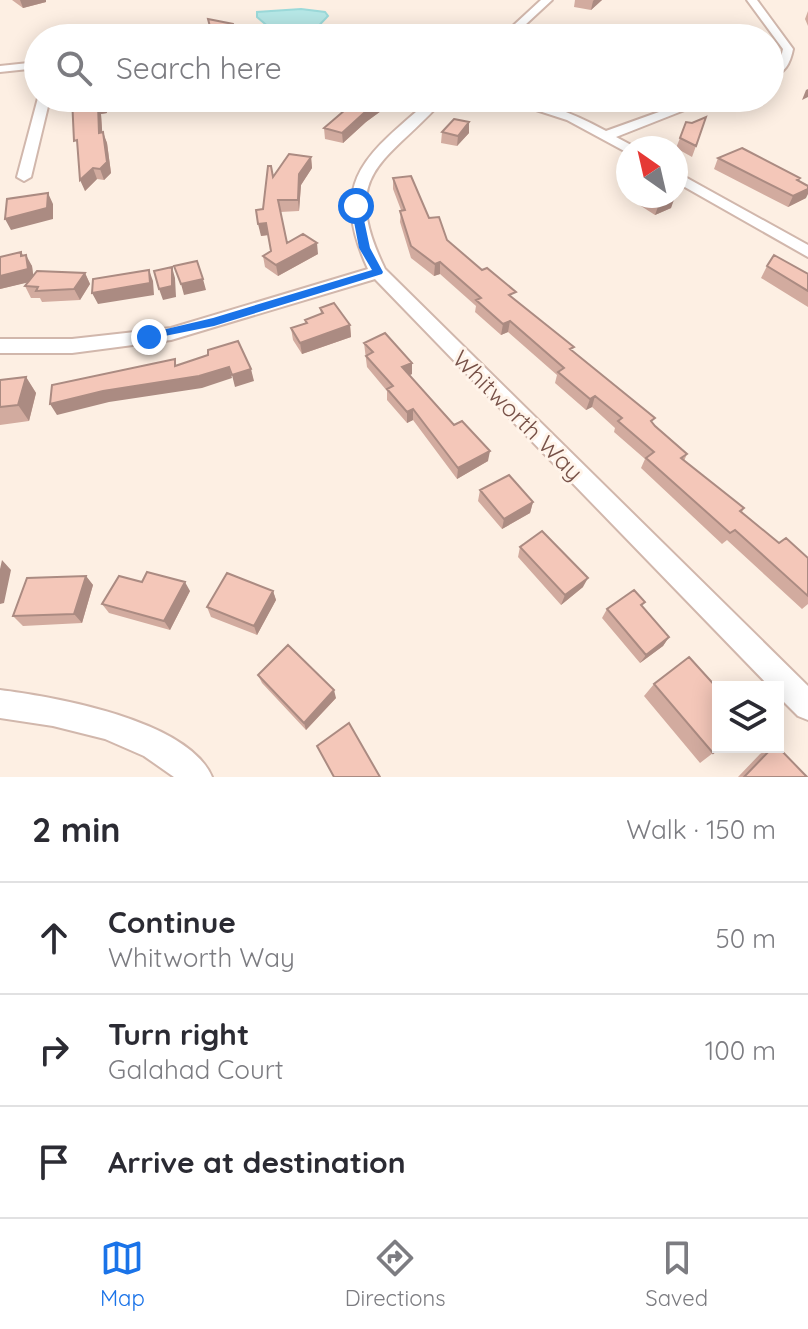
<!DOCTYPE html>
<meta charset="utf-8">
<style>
:root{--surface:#fff;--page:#f2f2f3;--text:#2b2b33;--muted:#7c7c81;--line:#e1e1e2;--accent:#1a73e8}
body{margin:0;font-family:Quicksand,sans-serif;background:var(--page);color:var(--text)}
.controls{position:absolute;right:24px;bottom:24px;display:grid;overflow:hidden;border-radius:0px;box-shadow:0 4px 20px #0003}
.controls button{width:72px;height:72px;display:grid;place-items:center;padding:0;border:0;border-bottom:2px solid var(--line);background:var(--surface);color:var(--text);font:40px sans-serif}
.compass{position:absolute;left:616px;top:136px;width:72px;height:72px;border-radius:50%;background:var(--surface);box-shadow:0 4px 20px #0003;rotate:326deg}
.stop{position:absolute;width:24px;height:24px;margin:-18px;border:6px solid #1a73e8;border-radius:50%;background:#fff}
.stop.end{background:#1a73e8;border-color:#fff;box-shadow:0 2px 8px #0008}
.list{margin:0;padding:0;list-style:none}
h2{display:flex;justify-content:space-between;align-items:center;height:104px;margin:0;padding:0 32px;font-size:34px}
h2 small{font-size:26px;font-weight:400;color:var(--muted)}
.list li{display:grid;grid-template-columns:52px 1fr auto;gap:24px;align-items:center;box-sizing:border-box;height:112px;padding:0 32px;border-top:2px solid var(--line)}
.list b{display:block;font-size:30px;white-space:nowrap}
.list p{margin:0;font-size:26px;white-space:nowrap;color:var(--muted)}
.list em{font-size:26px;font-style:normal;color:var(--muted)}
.icon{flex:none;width:44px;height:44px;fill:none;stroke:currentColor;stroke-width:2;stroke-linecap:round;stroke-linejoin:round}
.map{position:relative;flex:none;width:808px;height:777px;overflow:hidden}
.search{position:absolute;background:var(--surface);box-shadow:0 4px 20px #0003;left:24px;right:24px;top:24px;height:88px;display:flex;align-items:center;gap:20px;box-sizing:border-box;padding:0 28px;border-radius:44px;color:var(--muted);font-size:30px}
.sheet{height:440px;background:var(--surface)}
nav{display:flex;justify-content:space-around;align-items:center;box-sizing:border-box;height:112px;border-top:2px solid var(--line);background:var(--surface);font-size:22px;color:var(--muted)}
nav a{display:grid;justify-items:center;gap:4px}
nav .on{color:var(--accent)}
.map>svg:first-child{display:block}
.water{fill:#b7e8e7;stroke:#9cdada;stroke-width:2}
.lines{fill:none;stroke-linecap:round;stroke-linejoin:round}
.street-casing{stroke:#d1b7ac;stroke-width:4}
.street{fill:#fff;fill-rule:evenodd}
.wall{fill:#d2ab9f}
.shaded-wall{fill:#ab8b82}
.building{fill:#f4c7b9;stroke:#ab8b82;stroke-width:2}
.route{fill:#1a73e8}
.labels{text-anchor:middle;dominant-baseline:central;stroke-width:6;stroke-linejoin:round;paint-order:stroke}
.street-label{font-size:24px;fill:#775148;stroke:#fff4ea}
</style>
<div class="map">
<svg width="808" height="777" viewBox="0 0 808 777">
<rect width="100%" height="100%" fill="#fdefe3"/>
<path class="water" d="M 301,9 L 325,12 L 328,16 L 310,35 L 278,35 L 257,17 L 257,12 Z"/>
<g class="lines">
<g class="street-casing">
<path id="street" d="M 541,0 L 552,0 L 511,38 L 500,38 Z
M 747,0 L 757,0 L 793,49 C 790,64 785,73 770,78 L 770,69 L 780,62 L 783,49 Z
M 38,62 L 38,68 L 0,72 L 0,66 Z
M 38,98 L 50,98 L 31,177 L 24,181 L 17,177 Z
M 432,98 L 445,98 C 387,164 337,170 385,269 L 808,686 L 808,720 L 798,716 L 778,696 L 778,687 L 770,687 L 375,279 L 171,340 L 72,353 L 0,353 L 0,339 L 72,339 L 171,328 L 368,269 C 327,179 367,155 432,98 Z
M 499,98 C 537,98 573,113 606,131 L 698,98 L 715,98 L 616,137 L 633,146 L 628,148 L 628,153 L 567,120 Z
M 676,172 L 808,245 L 808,257 L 676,182 Z
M 0,690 C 55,697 188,720 212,777 L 174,777 L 144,756 L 105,739 L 53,726 L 0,718 Z"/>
</g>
<use href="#street" class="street"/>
</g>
<path class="wall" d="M 12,0 L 46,0 L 46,2 L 23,8 Z
M 575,0 L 602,0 L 591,10 L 574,7 Z
M 808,11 L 808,26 L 805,19 Z
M 72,98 L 104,98 L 107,113 L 101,114 L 102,132 L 107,143 L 111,173 L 104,180 L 97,179 L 85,191 L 78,151 Z
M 381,111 L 366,122 L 343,143 L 325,139 L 324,128 Z
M 442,132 L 469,133 L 457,146 L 441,143 Z
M 680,138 L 696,146 L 692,157 L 676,148 Z
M 311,157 L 312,168 L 301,185 L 299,211 L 280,212 L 287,243 L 318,254 L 278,276 L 265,267 L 263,256 L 271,251 L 268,235 L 261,236 L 263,209 L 273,177 Z
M 718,158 L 800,178 L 799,181 L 806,198 L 788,207 L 714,169 Z
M 393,178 L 447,240 L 687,454 L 684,461 L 744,508 L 742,512 L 779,543 L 808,558 L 808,604 L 802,609 L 727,540 L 722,544 L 641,468 L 645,459 L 614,432 L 615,428 L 592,407 L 586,410 L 555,383 L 557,375 L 508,332 L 501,335 L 475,312 L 476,306 L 440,274 L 434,276 L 411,258 L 400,222 L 401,210 L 393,189 Z
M 631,196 L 673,196 L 671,208 L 655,215 L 630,199 Z
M 21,252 L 32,266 L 33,275 L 85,273 L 90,284 L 80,300 L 42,302 L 40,298 L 31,298 L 25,286 L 28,282 L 0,289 L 0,257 Z
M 767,266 L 808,274 L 808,307 L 761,278 Z
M 320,308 L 350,325 L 351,337 L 302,354 L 293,340 L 291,328 L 306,323 L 305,320 L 321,314 Z
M 364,343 L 412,374 L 409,375 L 488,461 L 457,479 L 413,420 L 407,423 L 387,400 L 387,391 L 367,367 Z
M 26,377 L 36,393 L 29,421 L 0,425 L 0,380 Z
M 480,490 L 533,502 L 530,513 L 502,529 L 478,501 Z
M 520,547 L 583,587 L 561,605 L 518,557 Z
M 86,576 L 93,585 L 82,623 L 23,626 L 13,616 Z
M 142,582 L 190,591 L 170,630 L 109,613 L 102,604 Z
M 273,591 L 276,600 L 257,635 L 211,617 L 207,607 Z
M 645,602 L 642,606 L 669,637 L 663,646 L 640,663 L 602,618 L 607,609 Z
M 258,675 L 336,698 L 306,730 L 262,683 Z
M 654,684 L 713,753 L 700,763 L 644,696 Z
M 771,747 L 778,747 L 807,777 L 738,777 L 760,754 Z"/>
<path class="shaded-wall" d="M 20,0 L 46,0 L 46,2 L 23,8 Z
M 594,0 L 602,0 L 591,10 L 593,1 Z
M 808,89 L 808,97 L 802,100 L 806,90 Z
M 102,98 L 104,98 L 107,113 L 101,114 L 103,143 L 99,133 L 98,104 Z
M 381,101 L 381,111 L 366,122 L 343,143 L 342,133 L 365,112 Z
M 469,122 L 469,133 L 457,146 L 458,136 Z
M 103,132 L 107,143 L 111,173 L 104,180 L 100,169 Z
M 311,157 L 312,168 L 301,185 L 299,211 L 298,200 L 299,174 Z
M 93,168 L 97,179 L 85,191 L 80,180 Z
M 808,189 L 808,194 L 806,198 L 788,207 L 793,196 Z
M 48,193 L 53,204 L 53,219 L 11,230 L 5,219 Z
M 675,197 L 671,208 L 655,215 L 659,204 Z
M 266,223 L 268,235 L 261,236 L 258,224 Z
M 317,243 L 318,254 L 278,276 L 276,265 Z
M 26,255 L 32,266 L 34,281 L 0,289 L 0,276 Z
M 440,262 L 440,274 L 434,276 L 435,264 Z
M 172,267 L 175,278 L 176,297 L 163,300 L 159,289 Z
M 149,270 L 153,281 L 154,295 L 98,304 L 92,293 Z
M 85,273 L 90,284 L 80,300 L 74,289 Z
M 203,279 L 206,290 L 184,295 L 181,284 Z
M 510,321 L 508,332 L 501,335 L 503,324 Z
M 350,325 L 351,337 L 302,354 L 300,343 Z
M 412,363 L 412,374 L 402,379 L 402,367 Z
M 229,367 L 232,378 L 202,388 L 109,402 L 57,415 L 50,404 L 103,391 Z
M 251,369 L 254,381 L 235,387 L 232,375 Z
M 26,377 L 36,393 L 29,421 L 18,405 Z
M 595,396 L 592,407 L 586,410 L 590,399 Z
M 413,409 L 413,420 L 407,423 L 407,412 Z
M 490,451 L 488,461 L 457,479 L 458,468 Z
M 533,502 L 530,513 L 502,529 L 504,519 Z
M 2,560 L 11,570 L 4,603 L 0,604 L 0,569 Z
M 86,576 L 93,585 L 82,623 L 74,614 Z
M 588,578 L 583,587 L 561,605 L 565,595 Z
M 185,582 L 190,591 L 170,630 L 164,621 Z
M 273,591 L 276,600 L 257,635 L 254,626 Z
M 669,637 L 663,646 L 640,663 L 646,655 Z
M 334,690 L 336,698 L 306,730 L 304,723 Z"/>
<path class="building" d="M 208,19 L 233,24 L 239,38 L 213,38 Z
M 72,98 L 102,98 L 103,103 L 98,104 L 99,133 L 103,132 L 107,162 L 100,169 L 93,168 L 80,180 L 77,140 L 74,141 Z
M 359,98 L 370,98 L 381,101 L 365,112 L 342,133 L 324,128 Z
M 706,117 L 696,146 L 680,138 L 686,122 L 692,123 Z
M 454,119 L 469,122 L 458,136 L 442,132 Z
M 742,148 L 800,178 L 797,180 L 808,186 L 808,189 L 793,196 L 718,158 Z
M 289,154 L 311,157 L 299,174 L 298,200 L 278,200 L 287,243 L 303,234 L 317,243 L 276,265 L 263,256 L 271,251 L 266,223 L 258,224 L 256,210 L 263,209 L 268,166 L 271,166 L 273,177 Z
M 411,176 L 429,218 L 439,217 L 447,240 L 482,270 L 487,268 L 516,292 L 509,295 L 574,347 L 570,349 L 655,418 L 651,421 L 655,426 L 687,454 L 681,458 L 744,508 L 740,511 L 779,543 L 786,538 L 808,558 L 808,596 L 735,530 L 730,533 L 646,458 L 654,452 L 618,421 L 622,418 L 595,396 L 590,399 L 558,372 L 564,368 L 510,321 L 503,324 L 476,300 L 481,298 L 440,262 L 435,264 L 411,246 L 400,211 L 405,210 L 393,178 Z
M 48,193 L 47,208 L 5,219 L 7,199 Z
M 646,196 L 673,196 L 675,197 L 659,204 Z
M 21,252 L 21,256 L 26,255 L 28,269 L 0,276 L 0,257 Z
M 774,255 L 808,274 L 808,291 L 767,266 Z
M 197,261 L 203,279 L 181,284 L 174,266 Z
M 172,267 L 172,286 L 159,289 L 154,271 Z
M 149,270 L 150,283 L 92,293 L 93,279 Z
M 37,271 L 85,273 L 74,289 L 36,291 L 38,287 L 25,286 Z
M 334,303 L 350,325 L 300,343 L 291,328 L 307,323 L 305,320 L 323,313 L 320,308 Z
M 385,333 L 412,363 L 402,367 L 454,425 L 462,421 L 490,451 L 458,468 L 413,409 L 407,412 L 387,389 L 393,386 L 366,356 L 373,352 L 364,343 Z
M 238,341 L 251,369 L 232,375 L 229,367 L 199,376 L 103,391 L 50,404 L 52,385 L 175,359 L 175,366 L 208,355 L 208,350 Z
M 26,377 L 18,405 L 0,407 L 0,380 Z
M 509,475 L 533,502 L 504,519 L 480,490 Z
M 542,531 L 588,578 L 565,595 L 520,547 Z
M 147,572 L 185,582 L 164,621 L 102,604 L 119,576 L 142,582 Z
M 227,573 L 273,591 L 254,626 L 207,607 Z
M 86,576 L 74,614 L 13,616 L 27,578 Z
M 634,590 L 645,602 L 641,605 L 669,637 L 646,655 L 607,609 Z
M 288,645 L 334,690 L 304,723 L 258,675 Z
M 689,657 L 718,689 L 718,701 L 715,704 L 718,707 L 718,747 L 720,747 L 713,753 L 654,684 Z
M 349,723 L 380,777 L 334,777 L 317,746 Z
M 773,747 L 778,747 L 807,777 L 744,777 Z"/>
<path class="route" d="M 356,203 L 361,206 L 370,248 L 383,272 L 382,274 L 214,326 L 145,340 L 145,334 L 213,318 L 372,270 L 359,248 L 351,206 Z"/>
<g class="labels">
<g class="street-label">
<text transform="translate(518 415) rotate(45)">Whitworth Way</text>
</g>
</g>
</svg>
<div class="controls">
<button><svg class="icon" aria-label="layers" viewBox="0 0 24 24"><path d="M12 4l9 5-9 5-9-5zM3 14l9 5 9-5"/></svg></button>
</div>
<svg class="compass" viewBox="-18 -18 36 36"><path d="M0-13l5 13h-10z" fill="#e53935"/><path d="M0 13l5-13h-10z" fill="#7c7c81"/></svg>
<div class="stop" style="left:356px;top:206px"></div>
<div class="stop end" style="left:149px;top:337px"></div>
<div class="search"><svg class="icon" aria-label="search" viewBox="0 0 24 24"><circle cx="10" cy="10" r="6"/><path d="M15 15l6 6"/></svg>Search here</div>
</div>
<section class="sheet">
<h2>2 min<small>Walk · 150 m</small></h2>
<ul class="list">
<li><svg class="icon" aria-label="ahead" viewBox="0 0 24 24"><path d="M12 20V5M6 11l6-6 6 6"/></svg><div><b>Continue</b><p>Whitworth Way</p></div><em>50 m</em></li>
<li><svg class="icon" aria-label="right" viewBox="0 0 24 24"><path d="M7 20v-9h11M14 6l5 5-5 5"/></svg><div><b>Turn right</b><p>Galahad Court</p></div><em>100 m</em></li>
<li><svg class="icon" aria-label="arrive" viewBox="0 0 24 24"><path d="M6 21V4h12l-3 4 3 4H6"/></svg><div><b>Arrive at destination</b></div></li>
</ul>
</section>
<nav>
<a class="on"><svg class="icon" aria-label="map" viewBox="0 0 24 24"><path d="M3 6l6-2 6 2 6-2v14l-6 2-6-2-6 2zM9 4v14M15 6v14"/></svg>Map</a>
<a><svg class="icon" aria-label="directions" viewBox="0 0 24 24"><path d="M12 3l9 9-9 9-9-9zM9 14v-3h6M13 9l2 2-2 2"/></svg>Directions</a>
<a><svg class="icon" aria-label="saved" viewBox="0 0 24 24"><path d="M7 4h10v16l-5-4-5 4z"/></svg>Saved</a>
</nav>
